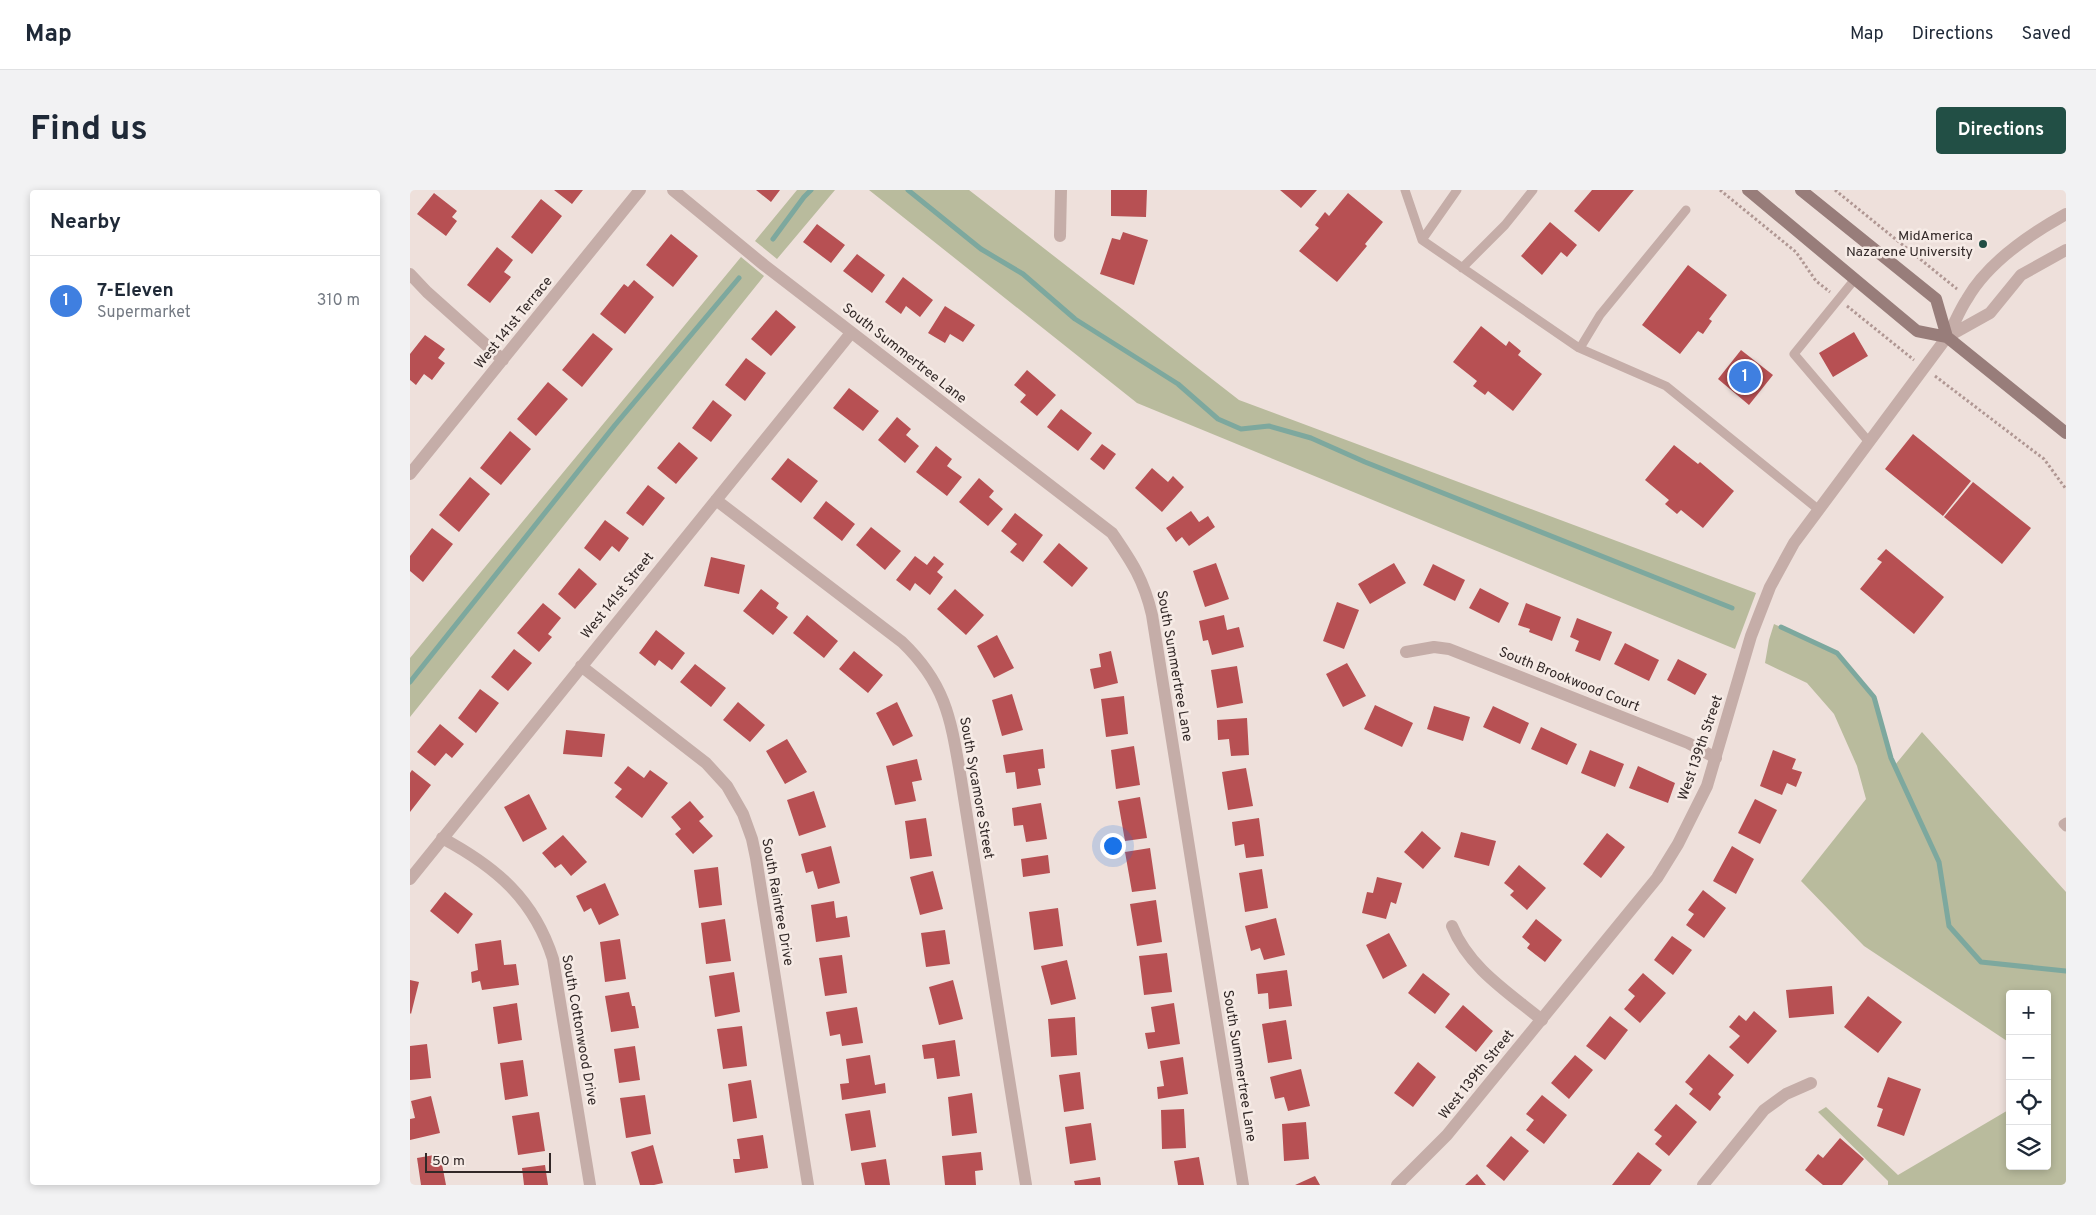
<!DOCTYPE html>
<meta charset="utf-8">
<style>
:root{--surface:#fff;--page:#f2f2f3;--text:#1f2937;--muted:#747a83;--line:#e0e1e3;--accent:#224f45}
body{margin:0;font-family:Overpass,sans-serif;background:var(--page);color:var(--text)}
.controls{position:absolute;right:15px;bottom:15px;display:grid;overflow:hidden;border-radius:5px;box-shadow:0 2px 8px #0003}
.controls button{width:45px;height:45px;display:grid;place-items:center;padding:0;border:0;border-bottom:1px solid var(--line);background:var(--surface);color:var(--text);font:25px sans-serif}
.scale{position:absolute;left:15px;bottom:12px;width:126px;box-sizing:border-box;padding-left:5px;border:2px solid #322827;border-top:0;font-size:14px;line-height:18px;white-space:nowrap;color:#322827;-webkit-text-stroke:4px #f6ebe6;paint-order:stroke}
.you{position:absolute;left:702px;top:655px;width:18px;height:18px;margin:-12px;border:4px solid #fff;border-radius:50%;background:#1a73e8;box-shadow:0 0 0 8px #1a73e833}
.badge{display:grid;place-items:center;width:32px;height:32px;border-radius:50%;background:var(--accent);color:#fff;font-size:16px;font-weight:700}
.pin{position:absolute;translate:-50% -50%;border:2px solid #fff;box-shadow:0 1px 5px #0006}
.list{margin:0;padding:0;list-style:none}
h2{display:flex;justify-content:space-between;align-items:center;height:65px;margin:0;padding:0 20px;font-size:21px}
h2 small{font-size:16px;font-weight:400;color:var(--muted)}
.list li{display:grid;grid-template-columns:32px 1fr auto;gap:15px;align-items:center;box-sizing:border-box;height:90px;padding:0 20px;border-top:1px solid var(--line)}
.list b{display:block;font-size:19px;white-space:nowrap}
.list p{margin:0;font-size:16px;white-space:nowrap;color:var(--muted)}
.list em{font-size:16px;font-style:normal;color:var(--muted)}
.icon{flex:none;width:28px;height:28px;fill:none;stroke:currentColor;stroke-width:2;stroke-linecap:round;stroke-linejoin:round}
.map{position:relative;flex:none;width:1656px;height:995px;overflow:hidden;border-radius:5px}
header{display:flex;align-items:center;gap:30px;box-sizing:border-box;height:70px;padding:0 25px;background:var(--surface);border-bottom:1px solid var(--line)}
header strong{font-size:24px}
nav{display:flex;gap:28px;margin-inline-start:auto;font-size:18px}
.intro{display:flex;align-items:center;justify-content:space-between;box-sizing:border-box;height:120px;padding:0 30px}
h1{margin:0;font-size:35px}
.button{padding:12px 22px;border-radius:5px;background:var(--accent);color:#fff;font-size:18px;font-weight:700}
main{display:flex;gap:30px;padding:0 30px}
aside{flex:1;background:var(--surface);border-radius:5px;box-shadow:0 2px 8px #0003}
.map>svg:first-child{display:block}
.green{fill:#b9bb9d}
.lines{fill:none;stroke-linecap:round;stroke-linejoin:round}
.stream{stroke:#7da89e;stroke-width:5}
.building{fill:#b75053}
.path{stroke:#b09793;stroke-width:3;stroke-dasharray:2.5 2.5;stroke-linecap:butt}
.service{stroke:#c5ada8;stroke-width:9}
.minor{stroke:#c5ada8;stroke-width:12}
.tertiary{stroke:#c5ada8;stroke-width:12}
.secondary{stroke:#987d7a;stroke-width:12}
.poi-dot{fill:#224f45;stroke:#f6ebe6;stroke-width:2}
.labels{text-anchor:middle;dominant-baseline:central;stroke-width:5;stroke-linejoin:round;paint-order:stroke}
.poi-label{font-size:14px;fill:#322827;stroke:#f6ebe6;text-anchor:end}
.street-label{font-size:14px;fill:#322827;stroke:#f6ebe6}
</style>
<header>
<strong>Map</strong>
<nav><a>Map</a><a>Directions</a><a>Saved</a></nav>
</header>
<div class="intro"><h1>Find us</h1><a class="button">Directions</a></div>
<main>
<aside>
<h2>Nearby<small></small></h2>
<ul class="list">
<li><span class="badge" style="background:#3f7fe0">1</span><div><b>7-Eleven</b><p>Supermarket</p></div><em>310 m</em></li>
</ul>
</aside>
<div class="map">
<svg width="1656" height="995" viewBox="0 0 1656 995">
<rect width="100%" height="100%" fill="#eee0db"/>
<path class="green" d="M 387,0 L 425,0 L 367,69 L 345,51 Z
M 459,0 L 559,0 L 829,210 L 1346,403 L 1325,459 L 727,213 Z
M 331,67 L 354,86 L 0,527 L 0,468 Z
M 1364,434 L 1427,463 L 1464,507 L 1485,575 L 1512,542 L 1656,702 L 1656,995 L 1478,995 L 1478,991 L 1408,922 L 1416,917 L 1488,985 L 1600,919 L 1600,976 L 1637,976 L 1637,804 L 1600,804 L 1600,853 L 1454,756 L 1391,691 L 1456,609 L 1447,576 L 1424,524 L 1397,493 L 1355,473 L 1359,450 Z"/>
<g class="lines">
<path class="stream" d="M 498,0 L 571,59 L 613,84 L 665,129 L 768,194 L 808,229 L 831,239 L 859,236 L 901,248 L 955,272 L 1322,418
M 363,49 L 394,7 L 401,0
M 1371,437 L 1427,463 L 1464,507 L 1481,568 L 1529,672 L 1539,736 L 1571,772 L 1656,781
M 0,492 L 205,235 L 329,88"/>
</g>
<path class="building" d="M 144,0 L 173,0 L 162,14 Z
M 346,0 L 370,0 L 361,12 Z
M 701,0 L 737,0 L 736,27 L 701,26 Z
M 870,0 L 907,0 L 891,18 Z
M 1182,0 L 1224,0 L 1189,42 L 1164,21 Z
M 24,3 L 47,21 L 42,27 L 47,31 L 36,46 L 7,24 Z
M 938,3 L 973,32 L 955,54 L 957,56 L 927,92 L 889,61 L 909,38 L 905,35 L 915,22 L 919,26 Z
M 131,9 L 152,26 L 122,64 L 101,47 Z
M 1140,32 L 1167,55 L 1157,67 L 1151,62 L 1132,85 L 1111,66 Z
M 407,34 L 435,55 L 421,73 L 393,52 Z
M 713,42 L 738,50 L 724,95 L 690,84 L 702,48 L 710,50 Z
M 261,44 L 288,66 L 263,97 L 236,75 Z
M 87,57 L 103,70 L 94,82 L 101,87 L 80,113 L 57,95 Z
M 447,64 L 475,85 L 462,103 L 433,81 Z
M 1278,75 L 1317,105 L 1299,129 L 1302,131 L 1293,144 L 1288,141 L 1270,164 L 1232,135 Z
M 493,87 L 523,110 L 510,127 L 496,116 L 491,124 L 475,112 Z
M 224,90 L 244,107 L 215,144 L 190,124 L 214,94 L 218,97 Z
M 535,116 L 565,135 L 553,152 L 540,144 L 535,153 L 518,143 Z
M 366,120 L 386,137 L 361,166 L 341,149 Z
M 1071,136 L 1096,156 L 1099,151 L 1111,161 L 1108,165 L 1132,184 L 1103,221 L 1078,201 L 1075,205 L 1063,196 L 1067,191 L 1043,172 Z
M 1444,142 L 1458,166 L 1423,187 L 1409,163 Z
M 183,143 L 203,159 L 172,197 L 152,180 Z
M 15,145 L 35,159 L 28,168 L 35,173 L 22,190 L 14,184 L 6,195 L 0,190 L 0,164 Z
M 1331,160 L 1363,185 L 1339,215 L 1308,189 Z
M 336,168 L 356,183 L 335,211 L 315,195 Z
M 617,180 L 646,205 L 627,226 L 610,212 L 616,205 L 604,195 Z
M 138,192 L 158,209 L 126,246 L 107,229 Z
M 439,198 L 469,221 L 453,241 L 423,218 Z
M 303,210 L 322,225 L 301,252 L 282,238 Z
M 651,219 L 682,243 L 668,261 L 637,237 Z
M 487,227 L 501,239 L 496,245 L 509,256 L 495,273 L 468,250 Z
M 100,241 L 121,259 L 91,295 L 70,278 Z
M 1503,244 L 1561,291 L 1533,326 L 1475,279 Z
M 269,252 L 288,268 L 266,294 L 247,278 Z
M 692,254 L 706,264 L 694,280 L 680,269 Z
M 1264,255 L 1288,274 L 1290,272 L 1324,301 L 1293,338 L 1271,320 L 1267,324 L 1255,314 L 1259,310 L 1235,290 Z
M 526,256 L 542,269 L 537,276 L 552,287 L 537,306 L 506,282 Z
M 378,268 L 408,291 L 391,313 L 361,289 Z
M 742,278 L 758,292 L 763,286 L 774,297 L 752,322 L 725,298 Z
M 60,287 L 80,304 L 49,342 L 29,325 Z
M 569,288 L 584,301 L 579,307 L 593,319 L 578,336 L 549,312 Z
M 1563,292 L 1621,338 L 1592,374 L 1534,327 Z
M 238,295 L 255,308 L 233,336 L 216,323 Z
M 416,311 L 445,334 L 432,351 L 403,328 Z
M 781,321 L 789,332 L 798,326 L 805,337 L 779,356 L 772,347 L 766,352 L 756,338 Z
M 605,323 L 633,345 L 613,372 L 600,362 L 607,354 L 591,341 Z
M 195,330 L 219,348 L 209,362 L 202,356 L 190,371 L 174,358 Z
M 461,337 L 491,361 L 475,380 L 446,355 Z
M 22,338 L 43,354 L 13,392 L 0,381 L 0,366 Z
M 649,353 L 678,378 L 662,397 L 633,372 Z
M 1476,359 L 1534,407 L 1504,444 L 1450,399 L 1472,372 L 1467,369 Z
M 505,366 L 517,375 L 524,366 L 534,374 L 527,382 L 533,387 L 520,405 L 505,393 L 500,401 L 486,390 Z
M 301,367 L 335,375 L 329,404 L 294,396 Z
M 806,373 L 819,409 L 795,417 L 783,381 Z
M 984,373 L 996,393 L 960,414 L 948,394 Z
M 1023,374 L 1055,390 L 1045,411 L 1013,395 Z
M 169,378 L 187,394 L 165,419 L 148,404 Z
M 1070,398 L 1099,413 L 1089,433 L 1059,418 Z
M 351,399 L 369,413 L 366,418 L 378,427 L 363,445 L 333,421 Z
M 545,399 L 574,425 L 556,445 L 527,419 Z
M 927,412 L 949,420 L 934,459 L 913,451 Z
M 133,413 L 151,428 L 138,444 L 142,447 L 129,462 L 107,443 Z
M 1116,413 L 1151,427 L 1142,451 L 1119,442 L 1120,439 L 1108,435 Z
M 397,425 L 428,451 L 414,468 L 383,443 Z
M 814,425 L 817,440 L 829,437 L 834,457 L 802,465 L 798,450 L 793,451 L 789,431 Z
M 1167,428 L 1202,442 L 1190,471 L 1165,461 L 1169,451 L 1160,447 Z
M 246,440 L 275,463 L 262,480 L 249,470 L 245,476 L 229,463 Z
M 587,445 L 604,478 L 584,488 L 567,456 Z
M 1215,453 L 1249,470 L 1239,491 L 1204,474 Z
M 104,459 L 122,473 L 98,501 L 81,487 Z
M 444,461 L 473,485 L 458,503 L 429,479 Z
M 701,461 L 708,493 L 684,499 L 680,479 L 691,477 L 689,464 Z
M 1268,469 L 1297,484 L 1285,505 L 1257,490 Z
M 937,473 L 956,506 L 933,517 L 916,484 Z
M 285,474 L 316,498 L 301,517 L 270,492 Z
M 827,476 L 833,513 L 807,518 L 801,480 Z
M 70,499 L 89,513 L 66,543 L 48,528 Z
M 602,504 L 613,540 L 592,546 L 582,510 Z
M 714,506 L 718,544 L 696,547 L 691,509 Z
M 328,512 L 355,535 L 340,552 L 313,530 Z
M 487,512 L 503,546 L 483,556 L 466,523 Z
M 965,515 L 1003,533 L 992,557 L 954,539 Z
M 1024,516 L 1060,527 L 1053,551 L 1017,539 Z
M 1083,516 L 1119,533 L 1110,554 L 1073,537 Z
M 837,528 L 839,565 L 821,566 L 819,549 L 808,550 L 807,530 Z
M 30,534 L 54,554 L 42,568 L 36,563 L 25,576 L 7,562 Z
M 1131,537 L 1167,554 L 1157,575 L 1121,559 Z
M 156,540 L 195,544 L 192,567 L 153,564 Z
M 377,549 L 397,582 L 375,594 L 356,561 Z
M 724,556 L 730,595 L 706,599 L 701,560 Z
M 633,559 L 635,578 L 628,579 L 631,595 L 607,599 L 605,582 L 596,583 L 593,565 Z
M 1180,560 L 1214,574 L 1205,597 L 1171,583 Z
M 1363,560 L 1386,569 L 1382,579 L 1392,582 L 1386,597 L 1377,593 L 1372,605 L 1350,596 Z
M 507,569 L 512,590 L 502,592 L 506,611 L 485,615 L 476,576 Z
M 218,576 L 234,588 L 240,580 L 258,593 L 232,628 L 205,607 L 212,599 L 204,593 Z
M 1228,576 L 1265,593 L 1258,613 L 1219,598 Z
M 836,578 L 843,616 L 818,620 L 812,582 Z
M 2,580 L 21,595 L 0,622 L 0,583 Z
M 404,601 L 416,637 L 389,646 L 377,610 Z
M 119,604 L 137,639 L 113,652 L 94,617 Z
M 730,607 L 737,648 L 715,651 L 708,611 Z
M 1345,609 L 1367,620 L 1350,654 L 1328,643 Z
M 280,611 L 294,627 L 289,631 L 303,646 L 283,664 L 265,644 L 271,639 L 261,627 Z
M 631,613 L 637,649 L 616,652 L 613,635 L 604,636 L 602,618 Z
M 516,628 L 522,666 L 500,669 L 495,631 Z
M 849,628 L 854,666 L 836,668 L 834,654 L 825,656 L 822,632 Z
M 1012,641 L 1031,658 L 1013,679 L 994,662 Z
M 1051,642 L 1086,651 L 1079,676 L 1044,667 Z
M 1197,643 L 1215,657 L 1191,688 L 1173,674 Z
M 153,645 L 177,672 L 161,686 L 151,674 L 145,678 L 132,663 Z
M 421,656 L 430,693 L 408,699 L 403,681 L 396,683 L 391,664 Z
M 1322,656 L 1344,669 L 1326,704 L 1303,691 Z
M 740,658 L 746,699 L 722,702 L 715,662 Z
M 638,665 L 640,683 L 613,687 L 611,669 Z
M 1109,675 L 1136,698 L 1117,720 L 1100,705 L 1104,701 L 1094,693 Z
M 308,677 L 312,715 L 289,718 L 284,680 Z
M 852,679 L 858,718 L 835,722 L 829,683 Z
M 523,681 L 533,719 L 510,725 L 500,687 Z
M 967,687 L 992,693 L 986,714 L 981,712 L 976,729 L 952,723 L 957,702 L 963,703 Z
M 195,693 L 209,725 L 189,735 L 181,718 L 174,722 L 166,706 Z
M 1293,700 L 1316,718 L 1294,748 L 1276,735 L 1284,724 L 1278,720 Z
M 35,702 L 63,724 L 48,744 L 20,721 Z
M 746,710 L 752,752 L 727,756 L 720,714 Z
M 424,711 L 426,728 L 437,726 L 440,747 L 406,752 L 401,715 Z
M 648,718 L 653,756 L 624,760 L 619,722 Z
M 866,728 L 875,765 L 854,770 L 850,758 L 841,761 L 835,736 Z
M 315,729 L 321,771 L 296,774 L 291,733 Z
M 1126,729 L 1152,750 L 1135,772 L 1117,758 L 1120,754 L 1112,747 Z
M 535,740 L 540,774 L 516,777 L 511,743 Z
M 979,743 L 997,776 L 973,789 L 956,755 Z
M 1262,746 L 1282,760 L 1263,785 L 1244,770 Z
M 210,749 L 216,789 L 195,792 L 190,752 Z
M 91,750 L 94,775 L 106,774 L 109,795 L 72,800 L 70,791 L 62,793 L 61,782 L 68,780 L 65,754 Z
M 757,763 L 762,802 L 734,805 L 729,766 Z
M 432,765 L 437,803 L 415,806 L 409,768 Z
M 657,770 L 666,809 L 641,815 L 631,776 Z
M 877,780 L 882,816 L 859,819 L 858,803 L 848,804 L 846,784 Z
M 324,782 L 330,822 L 305,827 L 299,786 Z
M 1013,783 L 1040,804 L 1025,824 L 998,803 Z
M 1233,783 L 1256,803 L 1230,833 L 1214,819 L 1225,806 L 1218,800 Z
M 0,790 L 9,792 L 1,824 L 0,823 Z
M 543,790 L 553,829 L 529,835 L 519,797 Z
M 1422,796 L 1424,824 L 1379,828 L 1376,800 Z
M 219,802 L 222,816 L 225,816 L 229,838 L 201,842 L 195,806 Z
M 1458,806 L 1492,832 L 1468,863 L 1434,837 Z
M 107,813 L 112,850 L 88,854 L 83,817 Z
M 764,813 L 770,854 L 738,859 L 735,843 L 745,842 L 741,817 Z
M 1053,815 L 1083,841 L 1066,862 L 1035,837 Z
M 447,817 L 453,853 L 432,856 L 430,844 L 420,846 L 416,822 Z
M 1344,821 L 1367,841 L 1338,874 L 1319,857 L 1330,846 L 1319,837 L 1329,825 L 1336,831 Z
M 1200,826 L 1218,840 L 1195,870 L 1176,856 Z
M 665,827 L 667,865 L 641,867 L 638,829 Z
M 876,830 L 882,869 L 858,873 L 852,834 Z
M 332,836 L 337,876 L 313,879 L 307,839 Z
M 545,850 L 550,886 L 527,889 L 524,868 L 514,869 L 512,855 Z
M 17,854 L 21,888 L 0,890 L 0,856 Z
M 225,856 L 230,890 L 209,893 L 204,859 Z
M 1299,864 L 1324,885 L 1308,904 L 1311,907 L 1300,921 L 1279,904 L 1283,899 L 1275,892 Z
M 460,865 L 465,895 L 475,893 L 476,903 L 432,910 L 430,894 L 439,893 L 436,869 Z
M 1165,865 L 1183,880 L 1159,909 L 1141,893 Z
M 773,867 L 778,904 L 748,909 L 747,897 L 754,896 L 750,871 Z
M 113,870 L 118,906 L 95,910 L 90,873 Z
M 1008,872 L 1026,887 L 1003,917 L 984,903 Z
M 891,879 L 900,916 L 878,921 L 874,907 L 865,909 L 860,887 Z
M 670,882 L 674,919 L 654,922 L 649,885 Z
M 1478,887 L 1511,899 L 1494,946 L 1467,936 L 1473,919 L 1467,917 Z
M 341,890 L 347,928 L 323,932 L 318,894 Z
M 562,903 L 567,943 L 542,946 L 538,907 Z
M 235,905 L 241,944 L 216,948 L 210,908 Z
M 1132,905 L 1157,925 L 1134,954 L 1116,940 L 1124,930 L 1116,924 Z
M 21,906 L 30,943 L 0,950 L 0,929 L 5,928 L 1,911 Z
M 1266,914 L 1287,932 L 1259,966 L 1245,954 L 1252,946 L 1244,940 Z
M 774,919 L 776,958 L 752,959 L 751,920 Z
M 460,920 L 466,957 L 441,961 L 435,924 Z
M 129,922 L 135,961 L 108,965 L 102,926 Z
M 896,932 L 899,969 L 874,971 L 872,934 Z
M 681,933 L 686,970 L 660,974 L 655,937 Z
M 353,945 L 358,978 L 325,983 L 323,969 L 330,969 L 327,949 Z
M 1101,946 L 1119,961 L 1094,991 L 1076,976 Z
M 1430,948 L 1454,969 L 1432,995 L 1413,995 L 1395,980 L 1408,964 L 1413,968 Z
M 243,955 L 253,993 L 244,995 L 230,995 L 221,962 Z
M 571,962 L 573,980 L 565,981 L 566,995 L 535,995 L 532,966 Z
M 1228,962 L 1252,980 L 1240,995 L 1202,995 Z
M 30,964 L 36,995 L 11,995 L 7,968 Z
M 789,967 L 794,995 L 768,995 L 764,971 Z
M 476,969 L 480,995 L 455,995 L 451,973 Z
M 135,975 L 138,995 L 114,995 L 112,978 Z
M 1067,984 L 1076,995 L 1055,995 Z
M 905,986 L 910,995 L 885,995 Z
M 690,987 L 691,995 L 665,995 L 664,991 Z"/>
<g class="lines">
<path class="path" d="M 1310,0 L 1386,62 L 1406,91 L 1420,102
M 1425,0 L 1547,99
M 1437,116 L 1504,170
M 1525,186 L 1634,269 L 1656,299"/>
<path class="service" d="M 995,0 L 1012,50 L 1169,158 L 1256,196 L 1409,320
M 1012,50 L 1047,0
M 1052,78 L 1095,35 L 1123,0
M 1445,89 L 1384,164 L 1459,252
M 1170,158 L 1190,125 L 1276,20
M 1656,632 L 1653,634 L 1656,637"/>
<path class="minor" d="M 263,0 L 354,75 L 702,343 C 722,372 734,390 742,425 L 833,995
M 650,46 L 651,0
M 0,84 L 17,102 L 93,170
M 1537,147 C 1544,135 1549,121 1557,109 C 1578,72 1620,44 1656,24
M 1537,147 L 1580,123 L 1611,85 L 1656,60
M 0,284 L 230,0
M 306,310 L 492,452 C 537,495 541,531 551,589 L 616,995
M 996,462 L 1024,457 L 1039,459 L 1278,553 L 1306,568
M 171,476 L 296,573 L 317,596 L 333,624 L 342,649 L 346,668 L 398,995
M 32,648 C 86,677 124,709 143,769 L 180,995
M 0,689 L 441,143
M 1042,736 C 1059,778 1098,802 1132,830
M 1293,995 L 1354,920 L 1376,904 L 1401,893"/>
<path class="tertiary" d="M 987,995 L 1037,945 L 1247,688 L 1268,654 L 1297,596 L 1341,446 L 1360,397 L 1384,353 L 1537,147"/>
<path class="secondary" d="M 1338,0 L 1507,141 L 1537,147 L 1656,243
M 1391,0 L 1526,109 L 1537,147"/>
</g>
<circle class="poi-dot" cx="1573" cy="54" r="5"/>
<g class="labels">
<g class="poi-label">
<text x="1563" y="46">MidAmerica<tspan x="1563" dy="16">Nazarene University</tspan></text>
</g>
<g class="street-label">
<text transform="translate(104 133) rotate(-51)">West 141st Terrace</text>
<text transform="translate(494 164) rotate(38)">South Summertree Lane</text>
<text transform="translate(208 406) rotate(-51)">West 141st Street</text>
<text transform="translate(764 476) rotate(80)">South Summertree Lane</text>
<text transform="translate(1159 490) rotate(22)">South Brookwood Court</text>
<text transform="translate(1291 558) rotate(-71)">West 139th Street</text>
<text transform="translate(566 598) rotate(80)">South Sycamore Street</text>
<text transform="translate(367 712) rotate(80)">South Raintree Drive</text>
<text transform="translate(169 840) rotate(80)">South Cottonwood Drive</text>
<text transform="translate(829 876) rotate(81)">South Summertree Lane</text>
<text transform="translate(1067 885) rotate(-51)">West 139th Street</text>
</g>
</g>
</svg>
<div class="controls">
<button>+</button>
<button>−</button>
<button><svg class="icon" aria-label="locate" viewBox="0 0 24 24"><circle cx="12" cy="12" r="6"/><path d="M12 2v4M12 18v4M2 12h4M18 12h4"/></svg></button>
<button><svg class="icon" aria-label="layers" viewBox="0 0 24 24"><path d="M12 4l9 5-9 5-9-5zM3 14l9 5 9-5"/></svg></button>
</div>
<div class="scale">50 m</div>
<div class="you"></div>
<div class="pin badge" style="left:1335px;top:187px;background:#3f7fe0">1</div>
</div>
</main>
